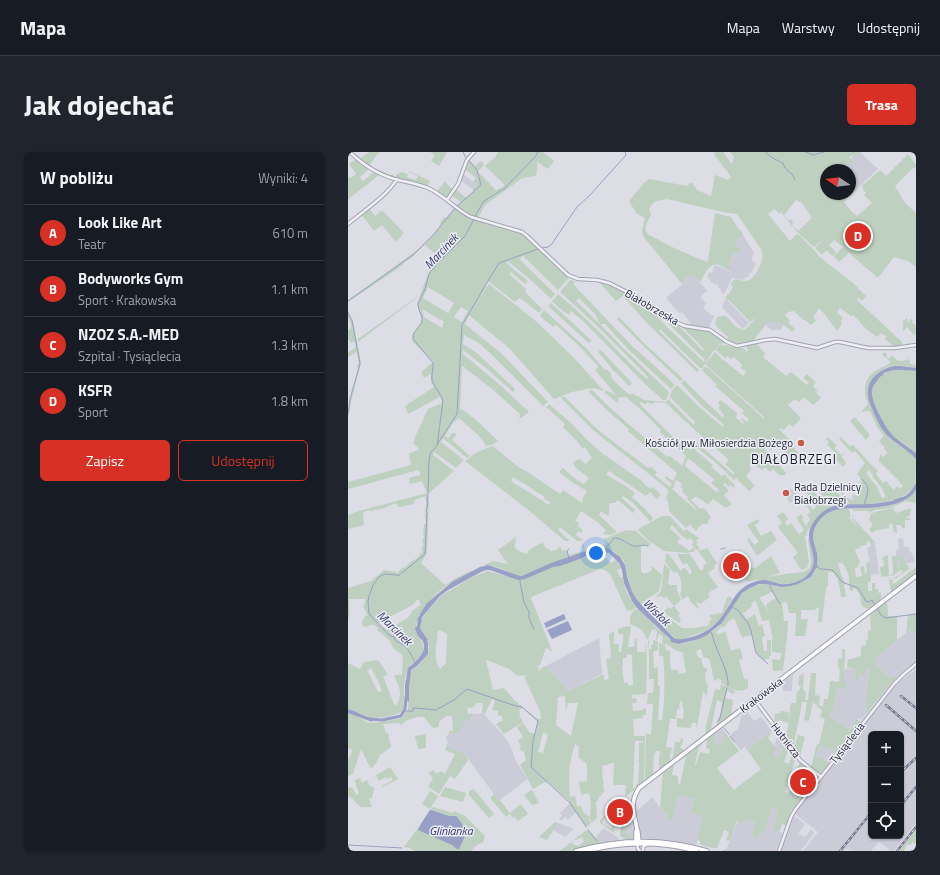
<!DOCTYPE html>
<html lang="pl">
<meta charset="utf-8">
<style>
:root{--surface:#171b24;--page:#20242c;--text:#f1f3f6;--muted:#9ea1a6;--line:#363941;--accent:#d93025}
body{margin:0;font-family:"Titillium Web",sans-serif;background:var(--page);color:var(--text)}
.controls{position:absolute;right:12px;bottom:12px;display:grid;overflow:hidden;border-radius:6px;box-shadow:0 1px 3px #0004}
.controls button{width:36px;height:36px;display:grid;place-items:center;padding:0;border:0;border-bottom:1px solid var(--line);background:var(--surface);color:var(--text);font:20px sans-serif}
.compass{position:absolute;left:472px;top:12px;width:36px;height:36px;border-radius:50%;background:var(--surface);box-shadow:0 1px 3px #0004;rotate:283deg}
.you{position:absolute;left:248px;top:401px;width:14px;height:14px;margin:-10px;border:3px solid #fff;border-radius:50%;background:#1a73e8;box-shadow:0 0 0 6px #1a73e833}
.badge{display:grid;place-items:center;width:26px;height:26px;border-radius:50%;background:var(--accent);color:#fff;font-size:13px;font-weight:700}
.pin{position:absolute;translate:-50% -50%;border:2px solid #fff;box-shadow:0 1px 4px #0006}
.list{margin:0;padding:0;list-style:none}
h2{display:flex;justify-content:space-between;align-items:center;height:52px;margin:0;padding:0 16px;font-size:17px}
h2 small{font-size:13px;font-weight:400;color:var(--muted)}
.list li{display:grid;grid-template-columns:26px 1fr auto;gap:12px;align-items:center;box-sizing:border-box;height:56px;padding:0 16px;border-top:1px solid var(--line)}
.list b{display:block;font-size:15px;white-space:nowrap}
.list p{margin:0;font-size:13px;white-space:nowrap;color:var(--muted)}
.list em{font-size:13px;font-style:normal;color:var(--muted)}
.actions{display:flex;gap:8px;padding:12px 16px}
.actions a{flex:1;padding:9px 0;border:1px solid var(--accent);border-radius:6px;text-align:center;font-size:14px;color:var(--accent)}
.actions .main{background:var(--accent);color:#fff}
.icon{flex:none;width:22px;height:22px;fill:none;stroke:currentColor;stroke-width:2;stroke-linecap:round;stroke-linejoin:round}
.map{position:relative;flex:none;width:568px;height:699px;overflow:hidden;border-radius:6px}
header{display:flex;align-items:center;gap:24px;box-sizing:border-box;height:56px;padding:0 20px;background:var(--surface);border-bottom:1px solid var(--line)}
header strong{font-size:19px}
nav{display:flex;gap:22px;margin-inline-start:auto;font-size:14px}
.intro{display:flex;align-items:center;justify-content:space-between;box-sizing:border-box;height:96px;padding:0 24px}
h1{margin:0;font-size:28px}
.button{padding:10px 18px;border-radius:6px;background:var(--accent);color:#fff;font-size:14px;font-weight:700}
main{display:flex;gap:24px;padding:0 24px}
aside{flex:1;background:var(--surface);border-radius:6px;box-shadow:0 1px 3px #0004}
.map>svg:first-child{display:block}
.built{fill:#cbccd8;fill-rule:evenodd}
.green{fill:#bed0bf;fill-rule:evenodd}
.water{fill:#99a0c5}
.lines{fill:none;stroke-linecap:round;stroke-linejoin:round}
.stream{stroke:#99a0c5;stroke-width:1}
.river{stroke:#99a0c5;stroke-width:3}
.minor-casing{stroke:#a3a3b0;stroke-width:4.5}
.major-casing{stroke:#9d9eb1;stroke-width:5.5}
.minor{stroke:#efeff5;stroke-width:2.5}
.major{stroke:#fff;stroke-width:3.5}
.rail-casing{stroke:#77788f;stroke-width:2.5}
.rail{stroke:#ecedf4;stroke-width:1;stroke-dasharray:3;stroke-linecap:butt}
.poi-dot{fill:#c75c46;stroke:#ecedf4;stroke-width:1.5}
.labels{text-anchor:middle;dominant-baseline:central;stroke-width:3;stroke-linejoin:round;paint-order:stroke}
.street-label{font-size:11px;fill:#27283c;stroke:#ecedf4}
.poi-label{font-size:11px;fill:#27283c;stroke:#ecedf4;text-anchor:end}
.water-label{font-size:12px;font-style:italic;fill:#333a6e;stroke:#ecedf4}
.quarter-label{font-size:13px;letter-spacing:1px;fill:#191a2c;stroke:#ecedf4}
</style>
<header>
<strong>Mapa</strong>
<nav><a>Mapa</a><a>Warstwy</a><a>Udostępnij</a></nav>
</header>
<div class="intro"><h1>Jak dojechać</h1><a class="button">Trasa</a></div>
<main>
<aside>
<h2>W pobliżu<small>Wyniki: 4</small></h2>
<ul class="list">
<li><span class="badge">A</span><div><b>Look Like Art</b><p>Teatr</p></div><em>610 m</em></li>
<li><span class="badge">B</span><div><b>Bodyworks Gym</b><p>Sport · Krakowska</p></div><em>1.1 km</em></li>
<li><span class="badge">C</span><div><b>NZOZ S.A.-MED</b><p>Szpital · Tysiąclecia</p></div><em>1.3 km</em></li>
<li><span class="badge">D</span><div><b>KSFR</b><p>Sport</p></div><em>1.8 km</em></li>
</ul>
<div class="actions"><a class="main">Zapisz</a><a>Udostępnij</a></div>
</aside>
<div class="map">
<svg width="568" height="699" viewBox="0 0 568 699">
<rect width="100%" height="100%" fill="#dddde6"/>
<path class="built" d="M 508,0 L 512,0 L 530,17 L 510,36 L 502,24 L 502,18 L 498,18 L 496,15 L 504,8 L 504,4 Z
M 115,22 L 129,33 L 124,37 L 112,28 Z
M 395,83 L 406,101 L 404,106 L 405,110 L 408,111 L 403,121 L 402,121 L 400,125 L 398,125 L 397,127 L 395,128 L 384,126 L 376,142 L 373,140 L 373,138 L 370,135 L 370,133 L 363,130 L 363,129 L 359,125 L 361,120 L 364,121 L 367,113 L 377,117 L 380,119 L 384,121 L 382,119 L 381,119 L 380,118 L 381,117 L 380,113 L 385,102 L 387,89 Z
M 344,122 L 359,138 L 359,139 L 352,145 L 358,151 L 355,156 L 362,162 L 366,164 L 361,176 L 344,173 L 334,160 L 332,162 L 318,146 L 337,130 L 336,128 Z
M 378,147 L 401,171 L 395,177 L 374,155 Z
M 419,170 L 432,170 L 435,173 L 433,178 L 424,178 L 419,175 Z
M 442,337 L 444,337 L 451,345 L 442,351 L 436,342 Z
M 555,386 L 556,395 L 561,395 L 562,400 L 564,401 L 566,407 L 566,410 L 557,412 L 556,404 L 553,404 L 553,414 L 550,415 L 549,409 L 551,404 L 548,402 L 548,399 L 551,397 L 550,387 Z
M 527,390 L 531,422 L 523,423 L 522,407 L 521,407 L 519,395 L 523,394 L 522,392 Z
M 562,477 L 568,484 L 568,512 L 549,529 L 545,523 L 541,526 L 526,509 Z
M 251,486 L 254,522 L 220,539 L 198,514 Z
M 522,514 L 518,544 L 518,562 L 513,568 L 510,566 L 501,578 L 481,563 L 486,555 L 489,537 L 490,536 L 495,536 L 497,517 L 508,517 L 512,526 L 512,522 Z
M 568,517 L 568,671 L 546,699 L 543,699 L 531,690 L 523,699 L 510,699 L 498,697 L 497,699 L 455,699 L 470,680 L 447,662 L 447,661 L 504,588 L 551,530 ZM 523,582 L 553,582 L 553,684 L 523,684 Z
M 445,522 L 444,539 L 435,539 L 434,530 Z
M 398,558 L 406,569 L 413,565 L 424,579 L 399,598 L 397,595 L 393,598 L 382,585 L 383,582 L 390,577 L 394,561 Z
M 135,561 L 155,583 L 162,593 L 168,609 L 179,627 L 151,649 L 115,600 L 102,597 L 98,585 L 101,581 L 106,582 L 125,562 Z
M 374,576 L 377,580 L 374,591 L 366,593 L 368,581 Z
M 430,582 L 437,590 L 431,606 L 425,604 L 428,596 L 426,594 Z
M 471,594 L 486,598 L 482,607 L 483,608 L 481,611 L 474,607 L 468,605 Z
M 456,612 L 464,619 L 458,635 L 448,646 L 446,645 L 451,633 L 449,632 Z
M 330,644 L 346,647 L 355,664 L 348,694 L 294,686 L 292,683 L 289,659 L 304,645 L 321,667 L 325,668 Z
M 221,652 L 227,661 L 220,668 L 217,665 L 214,668 L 211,667 L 214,663 L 212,661 Z
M 424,656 L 430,658 L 425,678 L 435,681 L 428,699 L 374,699 L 374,698 L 379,697 L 379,696 L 390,669 L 397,667 L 407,670 L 412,681 L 416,682 Z
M 280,658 L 284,658 L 286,682 L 283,684 L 278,684 Z
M 446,664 L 457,672 L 450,682 L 457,685 L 463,677 L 466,680 L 466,681 L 453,699 L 433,699 Z
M 210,671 L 226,677 L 217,685 L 205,678 Z
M 256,676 L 269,685 L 270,687 L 269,688 L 251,690 L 247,686 Z"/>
<path class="green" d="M 21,0 L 32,0 L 28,4 L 21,14 L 42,23 L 44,23 L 45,22 L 46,25 L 27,18 L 11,7 Z
M 82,0 L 99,0 L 91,14 L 83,9 L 87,3 Z
M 150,0 L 195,0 L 206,9 L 200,17 L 189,10 L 189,16 L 188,24 L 174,26 L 166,32 L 137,53 L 130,66 L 120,62 L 108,54 L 113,50 L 103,43 L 108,37 L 118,46 L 126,39 L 124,37 L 129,33 L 125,30 L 128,26 L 117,17 L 121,8 L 127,14 L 133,9 L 136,13 L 130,19 L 131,21 L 148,38 L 155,35 L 156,32 L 137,14 L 147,5 Z
M 367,0 L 375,0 L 384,12 L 386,5 L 382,0 L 510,0 L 512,3 L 510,2 L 506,4 L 506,2 L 501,5 L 504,7 L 504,10 L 501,11 L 501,13 L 499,13 L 498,12 L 497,16 L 498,18 L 478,18 L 478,42 L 502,42 L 502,24 L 510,36 L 496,50 L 504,60 L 509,64 L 524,51 L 516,43 L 518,41 L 515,37 L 514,34 L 532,18 L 538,24 L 560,2 L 568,13 L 568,15 L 564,17 L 547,34 L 557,51 L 568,61 L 568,115 L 560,109 L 546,105 L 530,126 L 501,101 L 491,110 L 486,104 L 495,95 L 486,88 L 481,93 L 488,100 L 485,104 L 478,98 L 474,103 L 467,96 L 475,87 L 466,95 L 449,80 L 433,60 L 431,62 L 427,57 L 420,62 L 442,89 L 448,83 L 450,82 L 463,95 L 473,106 L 505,131 L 518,144 L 514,149 L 511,146 L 509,148 L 554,190 L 554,193 L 551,194 L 545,194 L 537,187 L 538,184 L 533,181 L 529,185 L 523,181 L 512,171 L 512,170 L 505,163 L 503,164 L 492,156 L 489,160 L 495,166 L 493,169 L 494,172 L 489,179 C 483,171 478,163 471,156 L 465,165 L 468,169 L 463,173 L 457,168 L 455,168 L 446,159 L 440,160 L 437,163 L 442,169 L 440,171 L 447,177 L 444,180 L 436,173 L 435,173 L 431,170 L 420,170 L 404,190 L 388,192 L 379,188 L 380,185 L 369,175 L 367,171 L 369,165 L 378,164 L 388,175 L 396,178 L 401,174 L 408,165 L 402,170 L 381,148 L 377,147 L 380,141 L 381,142 L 385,135 L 383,133 C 383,132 385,128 386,128 C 389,126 395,130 398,129 C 406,128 413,114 414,107 C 415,103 414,101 413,97 L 389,62 L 379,61 L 319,47 C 309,49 305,48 301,58 L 303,63 C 301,67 295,76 299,81 C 300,83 304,84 307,86 C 323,95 341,103 359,110 L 360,108 L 367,61 L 383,65 L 391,78 L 392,78 L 395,82 L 395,83 L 387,89 L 392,99 L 385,102 L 380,113 L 381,114 L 381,119 C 363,105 361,116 352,130 L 344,122 L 336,128 L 337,129 L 334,132 L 295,84 L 294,78 L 297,66 L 288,61 L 281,49 L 296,31 L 301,27 L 339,34 L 342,31 L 344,31 L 349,38 L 363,44 L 367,23 L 380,28 L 383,25 L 366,2 ZM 448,48 L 454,51 L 464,66 L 450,79 L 444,73 L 445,70 L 442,67 L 441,69 L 436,63 Z
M 8,7 L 21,17 L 12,25 L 15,29 L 26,20 L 32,22 L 20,32 L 0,47 L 0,25 L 3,26 L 8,22 L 1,12 Z
M 61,19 L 82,29 L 79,35 L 48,26 L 48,23 L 53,20 L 60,22 L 59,25 L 68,28 L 70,24 L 61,20 Z
M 96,29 L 105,38 L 100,45 L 98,46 L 88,40 L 95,32 Z
M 108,55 L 117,63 L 176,82 L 221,126 L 210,138 L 175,104 L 174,104 L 172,108 L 207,142 L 203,147 L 185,130 L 161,110 L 158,111 L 180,129 L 177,132 L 163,120 L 161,122 L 178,137 L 177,140 L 194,157 L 191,161 L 172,146 L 167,150 L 140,129 L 137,133 L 139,134 L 121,163 L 141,132 L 189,170 L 227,207 L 255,238 L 255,239 L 245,236 L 224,240 L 206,247 L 162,197 L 121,163 L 117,172 L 154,202 L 200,250 L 195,254 L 145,204 L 132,192 L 116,183 L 115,192 L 129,201 L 167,237 L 165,240 L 138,216 L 115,198 L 115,202 L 151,232 L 181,260 L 170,268 L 172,265 L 172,262 L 143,236 L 114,214 L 112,256 L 127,267 L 150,289 L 144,293 L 138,294 C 134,285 125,279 118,272 C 115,270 113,268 111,266 L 105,271 L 97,284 L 101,286 L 104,281 L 107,281 L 108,283 L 104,288 L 122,304 L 119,306 L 95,286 L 93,290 L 116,308 L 108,316 L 86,300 L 85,303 L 106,319 L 80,342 L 81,347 L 79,401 L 73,411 L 97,433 L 108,426 L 127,417 C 123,420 119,422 114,425 C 113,426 111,427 110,428 C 107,430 104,430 101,432 C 87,441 72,457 68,474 C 66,485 78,489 75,499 C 73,507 63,510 60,517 C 54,530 57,545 55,559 C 48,564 29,567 21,565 C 14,563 8,559 0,557 L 0,511 L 12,517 L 16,510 L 28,508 L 31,509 L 40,523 L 35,524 L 46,552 L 48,554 C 56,541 51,536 46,523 L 54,523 L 55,503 L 46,497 L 41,488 L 29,478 L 30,476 L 26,473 L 22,473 L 20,475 L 15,474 L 14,470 L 17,464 L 18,463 L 20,464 L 15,454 L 17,451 L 17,447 L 1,447 C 1,453 3,462 0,467 L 0,436 L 23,429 L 36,418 L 48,420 L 48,421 L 49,421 L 54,416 L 58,415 L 62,410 L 68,407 L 68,406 L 71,405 L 72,401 L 74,402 L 74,394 L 76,392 L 74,389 L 76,385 L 75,380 L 76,379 L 75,376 L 76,375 L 76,372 L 78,372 L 77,363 L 76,362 L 78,361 L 78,348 L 77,346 L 78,345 L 74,345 L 67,348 L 65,352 L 52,355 L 50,355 L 48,351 L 34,357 L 22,359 L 21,358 L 15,360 L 16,373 L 0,377 L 0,363 L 11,359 L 79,341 L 74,329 L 62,332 L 61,326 L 72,323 L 72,320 L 70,318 L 0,337 L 0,330 L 63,313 L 61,302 L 71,297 L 65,291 L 68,283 L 80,257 L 94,251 L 94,248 L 92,245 L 60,262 L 57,254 L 86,235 L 83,230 L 83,222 L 76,226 L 73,220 L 85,210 L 65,190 L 64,187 L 64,183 L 73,171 L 74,168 L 69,152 L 80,122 L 82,118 L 93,107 L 77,93 L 64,105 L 55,111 L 55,113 L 0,150 L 0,148 L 46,115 L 69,98 L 77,92 L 93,73 L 92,71 L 96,65 L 98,66 ZM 80,135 L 106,151 L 100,161 L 75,146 ZM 113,155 L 120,159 L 114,170 L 106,165 ZM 74,157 L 96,170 L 94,176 L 76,165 ZM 70,447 L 73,453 L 65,458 L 60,466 L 39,478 L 30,471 L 63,454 ZM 23,516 L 30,529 L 34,539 L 30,540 L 19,518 Z
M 21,56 L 27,64 L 34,58 L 56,81 L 48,90 L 34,73 L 26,79 L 13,62 Z
M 222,128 L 227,129 L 225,132 L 284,194 L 307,214 L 327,233 L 323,237 L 280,197 L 257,172 L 252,172 L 247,162 L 231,146 L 228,149 L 254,174 L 273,194 L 321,240 L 318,248 L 315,248 L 296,231 L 235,169 L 223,159 L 221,163 L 210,155 L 204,149 L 210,142 C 229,158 247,175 264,193 C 275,204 287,217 299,227 L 300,225 C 271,196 243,167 212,140 Z
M 251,130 L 270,137 L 282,143 L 294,150 L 304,157 L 307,162 L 320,176 L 356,210 L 357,208 L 310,161 L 330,173 L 355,199 L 356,197 L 333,174 L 360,178 L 378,191 L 377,191 L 371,192 L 367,198 L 365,199 L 354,216 L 352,216 L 312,177 L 311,179 L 351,218 L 349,220 L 298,170 L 275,144 L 268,149 Z
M 70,144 L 67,147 L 10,190 L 10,187 Z
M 203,151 L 244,189 L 241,191 L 200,154 Z
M 196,158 L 239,197 L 256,217 L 259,218 L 262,220 L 264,227 L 278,240 L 281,242 L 285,242 L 297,248 L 318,250 L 320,247 L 346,273 L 347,270 L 322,245 L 324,238 L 329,233 L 350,254 L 375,275 L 376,273 L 353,253 L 333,231 L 336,228 L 355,247 L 375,266 L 376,263 L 370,256 L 372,254 L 370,251 L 373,248 L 390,262 L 387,265 L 395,272 L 396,271 L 393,267 L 394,266 L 399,270 L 401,267 L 394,261 L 396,259 L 367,234 L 369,233 L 354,218 L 356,214 L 357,215 L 360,216 L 415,266 L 417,266 L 357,212 L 367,200 L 376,209 L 377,209 L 395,224 L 398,220 L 393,216 L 394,213 L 386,205 L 383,207 L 380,204 L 377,206 L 368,198 L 371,193 C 380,192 386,197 395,196 L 399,200 L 400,198 L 398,194 L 408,191 L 417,201 L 415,205 L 438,224 L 443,220 L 459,233 L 461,231 L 455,226 L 459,222 L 468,230 L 465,234 L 469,239 L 468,241 L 473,246 L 465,253 L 456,245 L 451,250 L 447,247 L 440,253 L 453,266 L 445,275 L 441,272 L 436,278 L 433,276 L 431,277 L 443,289 L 442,291 L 453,304 L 449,307 L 450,309 L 448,313 L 429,292 L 423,298 L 419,294 L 416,297 L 438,321 L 437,323 L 431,323 L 425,317 L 422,320 L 417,315 L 414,318 L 404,310 L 401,313 L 403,316 L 403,318 L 398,324 L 407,334 L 401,339 L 388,326 L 386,328 L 367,310 L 349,296 L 347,298 L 365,313 L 363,315 L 374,324 L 376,322 L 387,333 L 386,336 L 383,333 L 381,335 L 377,331 L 375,333 L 381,338 L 376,343 L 384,352 L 378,356 L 365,347 L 360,352 L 349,345 L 345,346 L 343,348 L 352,357 L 356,356 L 363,365 L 360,369 L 361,371 L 357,372 L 354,372 L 350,376 L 348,379 L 342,372 L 338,376 L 321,359 L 320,348 L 319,349 L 318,348 L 320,340 L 320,338 L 305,325 L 246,279 L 213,246 L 216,244 L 250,278 L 300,316 L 302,314 L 309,320 L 307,323 L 322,335 L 324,332 L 317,326 L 318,324 L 325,329 L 329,321 L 280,279 L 281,277 L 261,260 L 240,239 L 244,238 L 261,255 L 319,305 L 320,304 L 324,305 L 327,309 L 329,309 L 334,314 L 338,304 L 312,280 L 313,278 L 291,256 L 278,245 L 270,246 L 271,248 L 269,251 L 257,241 L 257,238 L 268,243 L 247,218 L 250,215 L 250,214 L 229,192 L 208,173 L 205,175 L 192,164 ZM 293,250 L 297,252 L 300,250 L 302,252 L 306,251 L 306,250 L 318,251 C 338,271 360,289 381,308 L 377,312 L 386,320 L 386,323 L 349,291 L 343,298 L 340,295 L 325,285 L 291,251 ZM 340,306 L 367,328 L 366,329 L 365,329 L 363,331 L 371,338 L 370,340 L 366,338 L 337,314 ZM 328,328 L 334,332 L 332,335 L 335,337 L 334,340 L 340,345 L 339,347 L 349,357 L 348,358 L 324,337 L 325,335 L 326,336 L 326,333 Z
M 0,159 L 5,170 L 13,211 L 4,246 L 0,266 C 0,249 6,233 10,218 L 9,213 L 11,212 L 9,200 L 0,205 L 0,201 L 8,195 L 6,189 L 3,191 L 0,187 L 0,178 L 3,176 L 3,173 L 1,166 L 0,166 Z
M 271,165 L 297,192 L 335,227 L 332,229 C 311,208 289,189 269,167 Z
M 559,166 L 559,169 L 561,170 L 562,167 L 565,168 L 564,170 L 568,174 L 568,181 L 566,183 L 559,175 L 556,179 L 555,178 L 555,169 Z
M 253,198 L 284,231 L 281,234 L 266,219 L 250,200 Z
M 536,200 L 539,202 L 538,205 L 541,207 L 544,203 C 549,209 552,211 560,207 L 562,210 L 562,212 L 568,213 L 568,216 C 558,214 545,211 536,217 C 530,221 524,232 520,238 L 536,279 L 549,292 L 560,299 L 568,307 C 568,313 568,327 567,332 C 558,352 520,353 501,352 L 500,350 L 500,348 L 498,347 L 487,334 L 489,334 L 501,347 L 501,346 L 506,348 L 504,344 L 506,342 L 508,344 L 511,342 L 506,335 L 513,330 L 512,325 L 509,322 L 517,311 L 507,299 L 504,301 L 491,287 L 493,285 L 502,294 L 505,293 C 513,301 521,311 530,319 L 528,322 L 535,331 L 538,329 L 546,338 L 549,334 L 552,337 L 555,334 L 550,328 L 531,309 L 532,302 L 535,305 L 540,301 L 536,297 L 537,296 L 531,289 L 536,284 L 529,275 L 522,259 L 518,259 L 515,260 L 514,259 L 520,252 C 515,239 515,227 529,218 C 534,215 539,214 543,210 L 534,203 ZM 521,318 L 525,323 L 524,324 L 533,335 L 538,344 L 534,346 L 529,335 L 518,321 Z
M 553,217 L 568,219 L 568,301 L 541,280 L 534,268 L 526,250 L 523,242 L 525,234 L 532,224 L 540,219 Z
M 201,252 L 223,271 L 238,287 L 254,301 L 294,329 L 297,333 L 303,337 L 305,335 L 313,343 L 309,347 L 302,340 L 298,344 L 261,319 L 258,322 L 260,324 L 278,334 L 287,341 L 284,345 L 296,356 L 305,366 L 305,367 L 302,370 L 300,367 L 284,350 L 275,344 L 274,346 L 287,358 L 285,361 L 270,348 L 267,351 L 262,351 C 260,356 262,359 260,364 L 253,359 L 251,363 L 269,380 L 263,383 L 255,382 L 258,378 L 248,369 L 233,359 L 227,369 L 231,371 L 230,374 L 235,378 L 233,381 L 230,379 L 228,383 L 236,388 L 229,389 L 212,375 L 210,378 L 222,389 L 217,389 L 179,357 L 117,309 L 129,300 L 145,294 L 170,315 L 178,319 L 212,342 L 215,338 L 234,351 L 235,347 L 234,347 L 239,339 L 227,332 L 211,320 L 215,316 L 226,326 L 236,332 L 241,326 L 228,316 L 225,311 L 227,309 L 232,307 L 237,312 L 244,306 L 237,295 L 235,297 L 229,289 L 215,275 L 217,272 L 198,255 ZM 165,325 L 197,345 L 196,347 L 202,350 L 201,353 L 163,329 Z
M 507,265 L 522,283 L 518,288 L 502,269 Z
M 480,285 L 489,294 L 487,295 L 487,297 L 493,303 L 495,301 L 496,302 L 493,304 L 498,310 L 497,312 L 497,313 L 495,315 L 486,306 L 489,303 L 479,292 L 481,290 L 478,287 Z
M 457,332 L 462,340 L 465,338 L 477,354 L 480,351 L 471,339 L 476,336 L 479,340 L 486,335 L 497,352 C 481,354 470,363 462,377 L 460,377 L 458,384 L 457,384 L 461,410 L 459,416 L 453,418 L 445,405 L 450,401 L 430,375 L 434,371 L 429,364 L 435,360 L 440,367 L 437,370 L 439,374 L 443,371 L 451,382 L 456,378 L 448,366 L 453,362 L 456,366 L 454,367 L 458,374 L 462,367 L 459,363 L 463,360 L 451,344 L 454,342 L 465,358 L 468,355 L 459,341 L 453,334 Z
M 568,337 L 568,351 L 558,349 L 542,356 L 526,358 L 522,361 L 520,359 L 506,359 L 504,357 C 525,356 556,356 568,337 Z
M 545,356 L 548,361 L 563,356 L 562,364 L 558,365 L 559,366 L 562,366 L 563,368 L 557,368 L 557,376 L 554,376 L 553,373 L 548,373 L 549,381 L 548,381 L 547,380 L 546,380 L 544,371 L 541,372 L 541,376 L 526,379 L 524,381 L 521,377 L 525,373 L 521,367 L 523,362 L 526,360 Z
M 490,357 L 500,357 L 502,360 L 502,367 L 512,377 L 504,367 L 504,362 L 505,364 L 504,366 L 505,367 L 506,367 L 527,390 L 522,392 L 522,389 L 518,390 L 519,393 L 512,394 L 512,397 L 510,396 L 507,399 L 512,410 L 510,415 L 507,416 L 508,425 L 514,424 L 512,415 L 516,414 L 517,422 L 519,421 L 518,412 L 522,409 L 523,429 L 520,430 L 520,439 L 524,439 L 524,431 L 527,431 L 527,437 L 530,437 L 530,441 L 533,440 L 533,448 L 522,457 C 520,457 517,456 516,455 C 510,451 516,440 505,436 L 505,439 L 502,439 C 500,425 503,423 494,411 L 490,411 L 493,422 L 497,431 L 496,433 L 498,445 L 493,445 L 492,437 L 489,426 L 487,424 L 486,421 L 480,419 L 480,435 L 478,435 C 477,448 475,458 474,470 L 470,470 L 471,455 L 466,458 L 453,458 L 453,467 L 460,467 L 457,484 L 447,484 L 448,469 L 448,461 L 441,461 L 439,450 L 434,451 L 436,469 L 440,469 L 439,485 L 435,519 L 431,518 L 429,519 L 425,519 L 424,507 L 432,508 L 433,501 L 425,500 L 425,501 L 424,500 L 424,487 L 425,486 L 425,485 L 424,484 L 421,468 L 414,469 L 408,449 L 403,451 L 404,454 L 395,462 L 399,467 L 407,462 L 411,474 L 414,472 L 417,484 L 414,485 L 416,499 L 419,499 L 419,488 L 423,488 L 423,504 L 421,504 L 421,507 L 417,507 L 417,509 L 409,503 L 404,483 L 394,485 L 386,466 L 381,469 L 375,476 L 374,474 L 368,480 L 370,483 L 377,479 L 383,499 L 392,496 L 395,507 L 391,508 L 396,527 L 400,528 L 400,536 C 389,542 384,537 373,531 L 374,529 L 370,526 L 369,527 L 369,528 L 366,529 L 362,509 L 360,506 L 355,505 L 353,497 L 348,499 L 349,501 L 348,501 L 351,506 L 355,506 L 353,507 L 356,516 L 358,516 L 359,520 L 357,521 L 358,531 L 360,532 L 359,543 L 357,543 L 357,541 L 355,540 L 349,575 L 348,575 L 348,571 L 344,571 L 343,576 L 329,575 L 329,566 L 335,567 L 336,558 L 335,558 L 334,549 L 332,549 L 331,557 L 329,557 L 328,567 L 322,567 L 318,595 L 324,596 L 322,604 L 322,610 L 311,618 L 311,608 L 312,599 L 308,599 L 306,603 L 305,623 L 297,628 L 297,619 L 298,582 L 303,582 L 305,552 L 299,552 L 300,541 L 305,541 L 306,527 L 301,527 L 301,502 L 300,489 L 301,488 L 301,497 L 303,497 L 303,493 L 305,493 L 305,488 L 310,490 L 310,499 L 306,499 L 305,501 L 306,516 L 310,515 L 310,534 L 312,534 L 310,568 L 314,568 C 317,547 317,525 315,504 L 311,504 L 311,491 L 317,493 L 318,499 L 322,498 L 322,510 L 323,518 L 330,518 L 331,522 L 338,521 L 335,502 L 338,502 L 327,498 L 320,493 L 314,491 L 315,485 L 311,481 L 309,489 L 308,488 L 309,479 L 307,477 L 306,479 L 304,477 L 302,483 L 301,483 L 301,487 L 299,487 C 296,478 290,475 282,472 C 282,465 282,461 288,457 L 290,457 C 294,461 298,464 301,467 C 304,470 307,474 309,476 C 311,478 314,479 316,481 C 319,485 323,490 327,491 C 332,493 338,491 342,490 C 356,485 368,480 377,467 C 384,457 389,442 401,437 C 406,434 412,432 418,432 C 423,433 428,435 433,435 C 438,435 458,429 462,426 C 467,421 471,409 469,401 C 468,396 465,392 465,387 C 464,372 477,360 490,357 ZM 424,440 L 428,446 L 420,451 L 418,454 L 420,463 L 417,454 L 411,446 Z
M 314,364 L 322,364 L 335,378 L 337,379 L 338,377 L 351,386 L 348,388 L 350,391 L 348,392 L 352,397 L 348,398 L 344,393 L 346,390 L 342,386 L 339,388 L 335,384 L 334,384 L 324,373 L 322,376 L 332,386 L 329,390 L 332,393 L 333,392 L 341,399 L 345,396 L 347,399 L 340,401 L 316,399 L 301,389 L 290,378 L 292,376 Z
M 410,367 L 411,370 L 407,373 L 413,384 L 423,379 L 429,388 C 422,393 416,399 409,404 L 399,388 L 401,386 L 406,393 L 411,390 L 399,373 Z
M 281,378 L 288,379 L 303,392 L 300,394 L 295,393 L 293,394 L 293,419 L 296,422 L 303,419 L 304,414 L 314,423 L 311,439 L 292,452 L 289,449 L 284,441 L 276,409 L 267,400 L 256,395 L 256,393 L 258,391 L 257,390 L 256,387 C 265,384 272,379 281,378 Z
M 168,385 C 168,387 167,390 167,392 C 165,398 174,400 179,402 L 181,398 C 186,395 190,392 195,391 L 198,396 L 201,397 L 202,399 C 207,398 209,399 211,395 L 212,395 L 214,399 L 218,398 L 221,403 L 235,399 L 234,391 L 236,393 L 237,398 L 235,401 L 222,404 L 225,409 C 238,406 246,400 259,401 L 257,405 L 263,411 L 268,408 L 273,416 L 269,418 L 272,425 L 275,425 C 275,434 282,449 289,455 L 283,459 L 281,458 L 279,459 L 262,422 C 259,419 256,417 252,417 L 183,445 L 183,446 L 204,499 L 202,499 L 201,497 L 198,496 L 192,513 L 189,514 L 191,516 L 190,519 C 193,518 194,514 198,514 L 220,539 L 254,523 L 256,523 L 256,528 L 261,527 L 258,507 L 263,506 L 261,482 L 266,479 L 266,492 L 271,492 L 270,500 L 273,500 C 274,494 276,487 275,481 L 272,483 C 270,482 270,479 270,477 L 276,475 L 283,474 C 282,485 279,495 279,506 L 275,506 L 275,513 L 274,514 L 276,531 L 280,531 L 280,534 L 285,533 L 284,503 L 279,502 L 280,495 L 286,495 L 287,487 L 289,487 L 289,500 L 297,500 L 298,489 L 298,490 L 299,510 L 298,542 L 284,543 L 284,546 L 289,547 L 288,551 L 284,551 L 285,559 L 295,558 L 295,556 L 298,557 L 298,563 L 295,563 L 295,566 L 285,567 L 286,584 L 297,584 L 296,630 L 288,637 L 288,632 L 290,631 L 291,610 L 289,609 L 291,608 L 291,591 L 296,590 L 295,589 L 287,589 L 285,636 L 287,635 L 287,637 L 277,645 L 278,633 L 266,633 L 265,632 L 266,611 L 260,612 L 259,613 L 254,614 L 255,629 L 256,630 L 255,635 L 256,636 L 256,641 L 254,641 L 253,644 L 251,645 L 250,649 L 248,649 L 249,666 L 245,670 L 243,670 L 242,666 L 241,668 L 243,671 L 238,676 L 228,661 L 227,661 L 221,652 L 221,649 L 199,629 L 185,637 L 172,613 L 178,608 L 176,600 L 172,598 L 171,597 L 173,595 L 170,588 L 175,585 L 169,575 L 175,571 L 181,580 L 187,582 L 190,570 L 178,559 L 180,559 L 188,566 L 193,567 L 192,559 L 176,525 L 180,523 L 170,524 L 161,517 L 139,508 L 136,508 L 138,508 L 145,538 L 156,536 L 168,550 L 170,550 L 170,552 L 174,554 L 175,556 L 171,558 L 172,561 L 171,563 L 175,570 L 156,582 L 148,572 L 155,568 L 153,563 L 150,564 L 150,559 L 144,558 L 147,550 L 146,548 L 144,547 L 137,562 L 134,560 L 135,551 L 128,551 L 127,555 L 119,556 L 120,562 L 124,561 L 125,563 L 121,568 L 118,569 L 112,579 L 106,582 L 101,581 L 101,579 L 105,579 L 104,564 L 98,564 L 91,570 L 91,575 L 85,576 L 76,565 C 68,565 59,566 53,573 L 51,571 L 35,572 L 38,581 L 40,581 L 43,595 L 32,603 L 28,611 L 24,616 L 22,615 L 13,597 L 5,622 L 0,624 L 0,608 L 4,600 L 3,596 L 0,597 L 0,561 L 7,563 L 20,571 L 34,570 L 37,569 L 46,568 L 54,566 L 57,562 L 60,557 L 62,522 L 65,517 L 69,515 L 80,502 L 81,494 L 78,484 L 72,476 L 72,470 L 76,463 L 94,443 L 125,425 L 140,419 L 157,424 L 159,419 L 145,414 L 136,413 L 145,409 L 160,412 L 150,398 ZM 91,478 L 99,482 L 98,511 L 92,517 C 85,507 88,493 90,482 L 89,481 ZM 217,544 L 217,550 L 218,551 L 217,556 L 219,557 L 220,551 L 230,551 L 223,584 L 208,573 L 210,545 ZM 195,581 L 200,582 L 195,601 L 190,600 ZM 227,592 L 231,595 L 230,605 L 239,612 L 239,629 L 231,630 L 233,643 L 241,641 L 243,651 L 242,665 L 235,660 L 233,654 L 229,654 L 227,644 L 222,645 C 220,626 221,610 227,592 Z
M 461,386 C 463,392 467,408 465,414 C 462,427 446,432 434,432 C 429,432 423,429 418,428 C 414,428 410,429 407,428 L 399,430 L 394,424 L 404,415 L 406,417 L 423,404 L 432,421 L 419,425 L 437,422 L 455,420 L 461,417 L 463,410 L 460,387 Z
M 359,396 L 369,411 L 366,414 L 367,416 L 360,421 L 370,435 L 360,441 L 362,445 L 352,452 L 350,450 L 348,452 L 351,455 L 350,457 L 343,450 L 340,444 L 334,448 L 332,441 L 333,440 C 334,432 333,426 329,420 L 326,421 L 322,416 L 317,410 L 318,402 L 322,402 L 321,403 C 326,408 329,414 333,419 L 334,417 L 337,416 L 342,423 L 344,420 L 339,411 L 335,413 L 329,402 L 342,402 L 353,419 L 356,416 L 355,413 L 359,412 L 357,408 L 350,399 Z
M 548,402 L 551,404 L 551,409 L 549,409 L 550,415 L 553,414 L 552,404 L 556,404 L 557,412 L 560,413 L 561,416 L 562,416 L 560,418 L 560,417 L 560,418 L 558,419 L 557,419 L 557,420 L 555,421 L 554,421 L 555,422 L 551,423 L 552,423 L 548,427 L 546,425 L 548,425 L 555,420 L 552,418 L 546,423 L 542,424 L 545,421 L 544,404 L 548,404 Z
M 540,403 L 541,424 L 533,425 L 532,415 L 536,414 L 535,405 Z
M 316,412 L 322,417 L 320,431 L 322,433 L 329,433 L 329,438 L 333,448 L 326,454 L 332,462 L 330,464 L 333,467 L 331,471 L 315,460 L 320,455 L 322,457 L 326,454 L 318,444 L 315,446 L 314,444 L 308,445 L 313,439 Z
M 568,415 L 568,422 L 543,441 L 541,425 L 543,428 L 544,427 L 545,428 L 544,430 L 546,432 Z
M 381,444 L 384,447 L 378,457 L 379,458 C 369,474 358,480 340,485 C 336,487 332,488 328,487 L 294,453 L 298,450 L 299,450 L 334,476 L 346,476 L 357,474 L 358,475 L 362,471 L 361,470 L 364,467 L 362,466 L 362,463 L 374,461 L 379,446 Z
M 539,449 L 540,464 L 549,464 L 549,488 L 526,509 L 541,526 L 545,523 L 548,527 L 544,530 L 518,562 L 518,544 L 522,515 L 515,523 L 512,522 L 511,528 L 507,528 L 508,517 L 499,516 L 500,507 L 504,507 L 505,506 L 508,506 L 508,505 L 513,504 L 513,494 L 518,493 L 518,488 L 520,487 L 520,479 L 523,478 L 522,463 Z
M 568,461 L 568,484 L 562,477 L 558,481 L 560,463 Z
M 494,497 L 497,497 L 496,530 L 499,531 L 498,539 L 495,536 L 490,536 L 489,537 L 486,555 L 481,563 L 501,578 L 509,567 L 513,570 L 483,608 L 482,607 L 486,598 L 471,594 L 468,605 L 474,607 L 481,611 L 472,622 L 463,615 L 469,592 L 471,592 L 477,567 L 472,565 L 474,559 L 465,550 L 461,569 L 456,568 L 459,550 L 454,550 L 452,562 L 445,596 L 438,587 L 443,551 L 448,551 L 449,539 L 451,539 L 453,535 L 450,533 L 451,524 L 456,522 L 455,537 L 458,541 L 457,548 L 460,548 L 463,521 L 468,521 L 467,543 L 472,544 L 471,553 L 475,555 L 476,547 L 480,547 L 482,529 L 491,530 L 492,517 L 490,516 L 490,506 L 494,507 Z
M 373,532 L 387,539 L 386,542 L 382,541 L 381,539 L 379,538 L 377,546 L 385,548 L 383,563 L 369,574 L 369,569 L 371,565 L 372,565 L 374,559 L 373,557 L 374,550 L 369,548 L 363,577 L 365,577 L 357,583 L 358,573 L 367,537 L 372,538 Z
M 433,559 L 440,560 L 441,562 L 440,571 L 431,568 L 430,575 L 426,570 L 427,562 L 432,561 Z
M 424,579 L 420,586 L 428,596 L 425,604 L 431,606 L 437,590 L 441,596 L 436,610 L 441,612 L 445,600 L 448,605 L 437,640 L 440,641 L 442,639 L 452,609 L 456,612 L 449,632 L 451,633 L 446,645 L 448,646 L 454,634 L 458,635 L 464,619 L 471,624 L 443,659 L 438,673 L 434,672 L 431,680 L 425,678 L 430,658 L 424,656 L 416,682 L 412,681 L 410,687 L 403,684 L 407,670 L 397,667 L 395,671 L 389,669 L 382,689 L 378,688 L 381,680 L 376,678 L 369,696 C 363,696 357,695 352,692 L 352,689 L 349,688 L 355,664 L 343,661 L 346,647 L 330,644 L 325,668 L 321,667 L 312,655 L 315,620 L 326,613 L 324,623 L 330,624 L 330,631 L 332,632 L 338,604 L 353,592 L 353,594 L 351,595 L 347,612 L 348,613 L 352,600 L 361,602 L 362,597 L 358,596 L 359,587 L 368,581 L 366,592 L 374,591 L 377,580 L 391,599 L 369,616 L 386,638 L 413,617 L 399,598 Z
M 78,582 L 78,596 L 70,597 L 67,584 Z
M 450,583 L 457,585 L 452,605 L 446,597 Z
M 333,586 L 335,587 C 335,591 334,592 332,595 L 335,597 L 336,600 L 324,608 L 327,590 L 332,590 Z
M 100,590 L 102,597 L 115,600 L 120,608 L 107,627 L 102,624 L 91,642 L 80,635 L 85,626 L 80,621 L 85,618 L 88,622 L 93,619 L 97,622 L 107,602 L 97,598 Z
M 42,615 L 50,627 L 35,635 L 34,634 L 45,628 L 43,625 L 39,627 L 38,625 L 31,629 L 28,623 Z
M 12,626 L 14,631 L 19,628 L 22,634 L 26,636 L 24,646 L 21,647 L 24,655 C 21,655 16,656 13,655 C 8,653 7,646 0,644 L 0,635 L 5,636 L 8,643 L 11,642 L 7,630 L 7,628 Z
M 97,635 L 118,641 L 115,650 L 92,644 Z
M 126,637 L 146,662 L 141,666 L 121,643 L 121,639 Z
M 184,638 L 191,651 L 184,653 L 176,643 Z
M 82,639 L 90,644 L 82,657 L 74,652 Z
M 146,642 L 151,649 L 152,648 L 162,661 L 173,652 L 180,662 L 170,669 L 167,665 L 165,666 L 162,662 L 158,665 L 142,646 Z
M 85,655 L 105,661 L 106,659 L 117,664 L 137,684 L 135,691 L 130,692 L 123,699 L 67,699 L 61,696 L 56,695 Z
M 268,655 L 269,657 L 266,681 L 252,671 L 252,668 ZM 265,660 L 266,663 L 264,677 L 255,672 L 255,668 Z
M 275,658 L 280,658 L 278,683 L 283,684 L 286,682 L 285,686 C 281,690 277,687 272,684 Z
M 207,670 L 210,671 L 199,688 L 191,685 Z
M 240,677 L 251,690 L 269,688 L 270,686 L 269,685 L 271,686 L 269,689 L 259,691 L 224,699 L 211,699 L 225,689 L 225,690 L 224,691 L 226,693 L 230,694 L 236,690 L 234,685 L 228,688 L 227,688 L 227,687 Z
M 568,678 L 568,692 L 564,690 L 563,693 L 559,692 L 556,699 L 551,699 Z"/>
<path class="water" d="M 546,214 L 553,214 L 568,216 L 568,219 C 556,218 546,216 536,221 L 535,223 C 532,224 531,226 529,229 C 526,232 524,236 524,240 C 523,249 536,272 541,279 C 548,288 559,294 568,301 L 568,307 C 559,297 546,291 537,281 C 532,275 529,268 526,261 C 523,254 519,246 520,238 C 521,225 535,216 546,214 Z
M 568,331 C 568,333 568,336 568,337 C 562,352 531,356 518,356 C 508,357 491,355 482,360 C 475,363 469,370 466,378 C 463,387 467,393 469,401 C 470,405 469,410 469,413 L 470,414 L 468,416 L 463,425 L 450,432 L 443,434 L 433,435 L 418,432 L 411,432 L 402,436 L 394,441 L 374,471 L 359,483 L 351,487 L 331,492 L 323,490 L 322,487 L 290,457 L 284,449 L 276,431 L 274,418 L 271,411 L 261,401 L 248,399 L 232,407 L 212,414 L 205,415 L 177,427 L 170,428 L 142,418 L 138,418 L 133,420 L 100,438 L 92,444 L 74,465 L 72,476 L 80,488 L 79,489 L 80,491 L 80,502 L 69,514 L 63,518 L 61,536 L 61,550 L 57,547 L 57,533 L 60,516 C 67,510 80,500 75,490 C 75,488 72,487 71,485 C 69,483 68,479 67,476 L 69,474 L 70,465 L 72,464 L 72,462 L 79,451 L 104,430 L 132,415 L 140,413 L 172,424 L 174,424 L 203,411 L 247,396 L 248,395 L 260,396 L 272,405 L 277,413 L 279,424 L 284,440 L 289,448 L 326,486 C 332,489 337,486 344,485 C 361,480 371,471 380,455 C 385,448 388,441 395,436 C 401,431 410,428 418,428 C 423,429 427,431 432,432 C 442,433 456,429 462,420 C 470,408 462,397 461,385 C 460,374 470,363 479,357 C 491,350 507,353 520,352 C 528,352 536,350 544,349 C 548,346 553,346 557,344 C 562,341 565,336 568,331 Z
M 216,462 L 218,467 L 198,476 L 196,471 Z
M 220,469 L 224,478 L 204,487 L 199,478 Z
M 0,557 C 9,559 16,565 25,566 L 24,570 L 0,561 Z
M 82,658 L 83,658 L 101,664 L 108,664 C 119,677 119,682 111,697 L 109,697 L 104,693 L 70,678 L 74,670 Z"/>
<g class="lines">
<path class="stream" d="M 418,0 C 422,6 429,8 435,11 L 437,16 L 444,22 L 447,28
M 457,0 L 465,3 L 476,0
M 109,54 L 133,33 L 129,18 L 117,4 L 115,0
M 127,64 L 136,49 L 157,36 L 187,5 L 190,0
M 193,96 L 200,95 L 203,93 L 229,55 L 242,43 L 278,3 L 277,0
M 132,142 L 151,111 L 190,97
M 0,149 L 65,103 L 87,81 L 107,56
M 0,161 L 4,168 L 11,206 L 12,212 L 2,247 L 0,262
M 90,291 L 109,262 L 114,173 L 132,143
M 514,327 C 519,332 521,336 519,343 C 518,347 516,349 517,353
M 80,341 L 81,308 L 83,300 L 89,294 L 95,249 C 93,241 86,236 84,228 C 83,222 86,216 85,211 L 66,188 L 65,186 L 66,181 L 74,170 L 74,165 L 71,158 L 70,152 L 77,137 L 81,122 L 87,114 L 117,84 L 126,67
M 258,396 L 266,386 C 275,386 278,392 286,394 C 291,395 295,392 300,394
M 373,397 L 377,396
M 221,406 L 219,399 L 221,397
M 469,415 L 473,417 L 484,418 L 489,423 L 494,430 L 510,436 L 518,449 L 520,450 L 524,448 L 527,453
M 172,426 L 172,430 L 176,450 L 181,460 L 181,466 L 186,477
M 422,433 L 423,437 L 432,452
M 384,455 L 390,458 L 396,467 L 400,470 L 403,479 L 408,501 L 420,512
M 529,456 L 533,463 L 538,466 L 568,462
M 363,480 C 365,484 365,487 367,492 C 371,504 381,520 380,534
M 67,511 C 66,507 60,497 57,494 C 53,491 49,490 46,487 L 47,485 L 42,484 L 21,462 L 20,450 L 21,444 L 25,433 L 31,425 L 36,422 L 49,423 L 50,424 L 77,402 L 79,361 L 78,358 L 80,351 L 79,350 L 80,343
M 56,559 L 65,559 L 65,556 L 68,556 L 88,558 L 106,548 L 119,537 L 156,550 L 168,554 L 174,555 L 190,569 L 185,589 L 183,615 L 222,651 L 238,674
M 370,569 L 372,566 L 379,536
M 376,576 L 381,582
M 382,584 L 387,590
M 240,678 L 249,689
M 0,693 L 54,696"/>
<path class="river" d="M 21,567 L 34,568 L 53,564 L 57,557 L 58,545"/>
<g class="minor-casing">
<path id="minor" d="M 2,0 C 15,13 31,23 50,28 C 60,30 70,32 80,36 C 96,43 107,57 123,65 L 174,80 L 179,84 L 220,123 L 230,127 L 249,128 L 261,131 L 287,144 L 330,171 L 337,174 L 362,178 L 379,190 L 389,194 L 417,188 L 427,187 L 469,196 L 487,190 L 492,190 L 520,196 L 547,196 L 568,193
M 99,48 L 110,32 L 119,8 L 126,0
M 0,72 C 14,60 40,43 49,27
M 407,548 L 452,608 L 473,625
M 289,692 L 290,697 L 292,699
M 295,699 L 295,695 L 298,693
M 431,699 L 443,665 L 447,658 L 546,532 L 556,522 L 568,512"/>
</g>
<g class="major-casing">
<path id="major" d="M 288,690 L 288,680 L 289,677
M 291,692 L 290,680 L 289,677 C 286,661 281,651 291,636 L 568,424
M 228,699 C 271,687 316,686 359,699
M 238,699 C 274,690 312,689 348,699"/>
</g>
<use href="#minor" class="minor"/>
<use href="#major" class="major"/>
<g class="rail-casing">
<path id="rail" d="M 553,544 L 568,556
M 538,553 L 568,579
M 556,617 L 568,606
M 553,653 L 568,635
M 492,699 L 523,661
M 549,699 L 568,675"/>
</g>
<use href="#rail" class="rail"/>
</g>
<g class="poi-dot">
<circle cx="453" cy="291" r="4"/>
<circle cx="438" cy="341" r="4"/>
</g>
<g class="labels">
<g class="street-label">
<text transform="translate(304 155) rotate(30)">Białobrzeska</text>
<text transform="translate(413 543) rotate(-37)">Krakowska</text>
<text transform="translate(438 588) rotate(53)">Hutnicza</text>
<text transform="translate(499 591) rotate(-52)">Tysiąclecia</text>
</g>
<g class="poi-label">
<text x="445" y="291">Kościół pw. Miłosierdzia Bożego</text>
<text x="446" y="335" text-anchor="start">Rada Dzielnicy<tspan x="446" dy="13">Białobrzegi</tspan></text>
</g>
<g class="water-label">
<text transform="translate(93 99) rotate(-47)">Marcinek</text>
<text transform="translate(309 460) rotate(45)">Wisłok</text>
<text transform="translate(47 476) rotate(44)">Marcinek</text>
<text x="103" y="678">Glinianka</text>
</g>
<g class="quarter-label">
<text x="446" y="307">BIAŁOBRZEGI</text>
</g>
</g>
</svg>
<div class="controls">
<button>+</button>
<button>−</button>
<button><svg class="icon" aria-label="locate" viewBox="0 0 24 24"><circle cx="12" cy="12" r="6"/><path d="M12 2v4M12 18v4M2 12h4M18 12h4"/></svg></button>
</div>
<svg class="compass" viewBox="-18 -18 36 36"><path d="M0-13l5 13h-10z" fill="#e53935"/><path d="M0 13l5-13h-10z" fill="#9ea1a6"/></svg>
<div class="you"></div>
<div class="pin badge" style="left:388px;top:414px">A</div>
<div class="pin badge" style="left:272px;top:660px">B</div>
<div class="pin badge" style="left:455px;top:630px">C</div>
<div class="pin badge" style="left:510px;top:84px">D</div>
</div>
</main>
